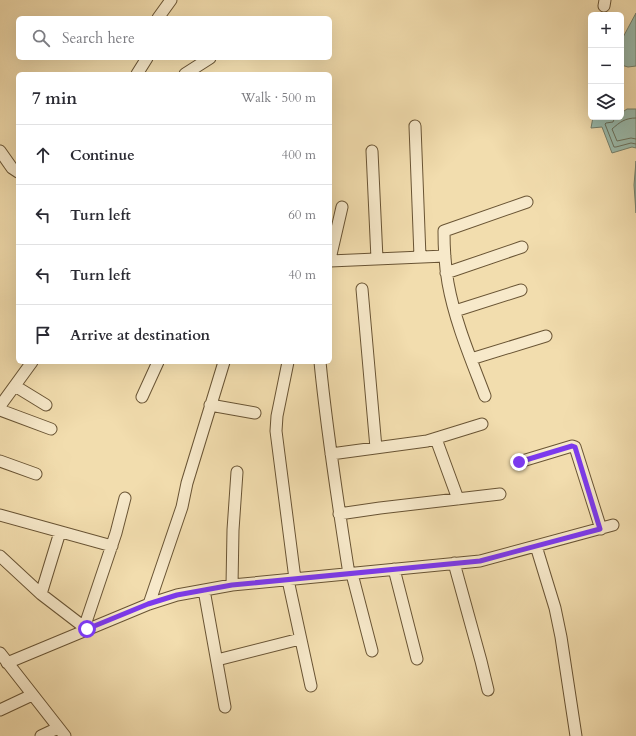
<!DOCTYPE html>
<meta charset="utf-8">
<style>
:root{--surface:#fff;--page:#f2f2f3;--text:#2b2b33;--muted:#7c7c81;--line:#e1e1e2}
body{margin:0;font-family:Cardo,serif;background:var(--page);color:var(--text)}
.controls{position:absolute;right:12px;top:12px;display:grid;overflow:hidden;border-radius:6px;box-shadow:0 4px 16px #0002}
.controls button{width:36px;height:36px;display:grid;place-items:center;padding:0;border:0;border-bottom:1px solid var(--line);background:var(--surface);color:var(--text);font:20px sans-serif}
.stop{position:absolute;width:12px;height:12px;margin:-9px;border:3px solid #7c3aed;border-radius:50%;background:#fff}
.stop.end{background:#7c3aed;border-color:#fff;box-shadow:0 1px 4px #0008}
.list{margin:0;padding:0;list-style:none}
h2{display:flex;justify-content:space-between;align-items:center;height:52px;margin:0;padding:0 16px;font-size:17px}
h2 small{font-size:13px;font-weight:400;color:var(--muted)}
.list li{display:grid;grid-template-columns:26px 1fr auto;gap:12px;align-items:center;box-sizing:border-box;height:60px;padding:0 16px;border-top:1px solid var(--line)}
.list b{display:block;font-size:15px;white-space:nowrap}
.list em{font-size:13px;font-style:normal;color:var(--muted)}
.icon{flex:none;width:22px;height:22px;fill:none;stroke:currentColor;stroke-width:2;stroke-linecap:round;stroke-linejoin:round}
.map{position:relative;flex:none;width:636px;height:736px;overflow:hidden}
.search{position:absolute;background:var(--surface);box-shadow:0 4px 16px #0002;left:16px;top:16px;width:316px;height:44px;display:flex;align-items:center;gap:10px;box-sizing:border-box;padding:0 14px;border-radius:6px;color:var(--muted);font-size:15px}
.panel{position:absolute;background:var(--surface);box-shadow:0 4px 16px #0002;left:16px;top:72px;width:316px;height:292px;border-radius:6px}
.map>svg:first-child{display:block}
.water{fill:#9bbbac;stroke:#75806c}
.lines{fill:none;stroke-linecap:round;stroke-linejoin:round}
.shore{stroke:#6b715c;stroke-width:1}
.minor-casing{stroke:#695434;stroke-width:13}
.minor{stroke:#f7e9ca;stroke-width:11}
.route{stroke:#7c3aed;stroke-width:5}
</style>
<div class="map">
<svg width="636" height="736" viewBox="0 0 636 736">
<rect width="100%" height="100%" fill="#f2ddae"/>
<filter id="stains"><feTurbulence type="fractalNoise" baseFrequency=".005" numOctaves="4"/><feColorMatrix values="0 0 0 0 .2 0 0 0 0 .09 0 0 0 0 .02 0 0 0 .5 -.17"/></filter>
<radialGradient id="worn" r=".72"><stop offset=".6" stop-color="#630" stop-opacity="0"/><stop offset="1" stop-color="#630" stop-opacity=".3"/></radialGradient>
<path class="water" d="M 636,13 L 636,66 L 628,67 L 621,65 L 621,41 Z
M 627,109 L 636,109 L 636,148 L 632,147 L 612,153 L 602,127 L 591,128 L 593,117 L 607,117 L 610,119 L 615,117 L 621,117 L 621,113 Z
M 636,161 L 636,213 L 634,185 Z"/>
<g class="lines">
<path class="shore" d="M 615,117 L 613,122 L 606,123 L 605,124 L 614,147 L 616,147 L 631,143 L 636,144
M 636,118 C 625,118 620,122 612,129 L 617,141 L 631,138 L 636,139"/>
<g class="minor-casing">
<path id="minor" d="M 604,6 L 605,0
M 158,18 L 171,0
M 137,74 L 147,58
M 185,74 L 210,58
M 415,126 L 420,257
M 0,151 L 12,168 L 18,172
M 372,151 L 377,259
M 330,259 L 342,207
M 330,261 L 445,256
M 446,273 L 522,247
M 362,289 L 376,448
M 455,311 L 521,290
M 471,359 L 546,336
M 288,362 L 277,416 L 276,431 L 295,579
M 320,362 C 327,433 338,504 349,574
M 15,386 L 46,405
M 485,396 C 471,359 455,322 448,283 C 445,266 444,248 444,231 L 527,202
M 142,397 L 158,362
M 210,405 L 255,413
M 0,406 L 32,362
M 0,410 L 51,429
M 436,439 L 458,499
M 331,454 L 427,441 L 482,424
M 0,461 L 36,474
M 519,462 L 572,446 L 575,447 L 601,529
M 339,514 L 380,508 L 500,494
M 0,515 L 112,546
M 536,546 L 555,608 L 561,637 L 576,736
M 0,556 L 41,594 L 84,627
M 454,563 L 481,661 L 488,690
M 394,569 L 417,659
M 352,574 L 372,651
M 288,580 L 311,686
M 232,585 L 233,530 L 237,472
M 204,590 L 225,707
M 41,594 L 60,532
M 149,604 L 182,507 L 187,483 L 224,362
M 83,631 L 116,533 L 125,498
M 0,653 L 65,736
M 217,660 L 300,639
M 7,663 L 149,604 L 177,595 L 232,585 L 480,561 L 613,525
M 0,710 L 32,695
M 41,736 L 58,728"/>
</g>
<use href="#minor" class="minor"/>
</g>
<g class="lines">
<path class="route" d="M 87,629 L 148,604 L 177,595 L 232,585 L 480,561 L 600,529 L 575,447 L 572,446 L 519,462"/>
</g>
<rect width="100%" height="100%" filter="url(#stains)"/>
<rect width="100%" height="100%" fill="url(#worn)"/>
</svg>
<div class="controls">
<button>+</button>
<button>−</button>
<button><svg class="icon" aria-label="layers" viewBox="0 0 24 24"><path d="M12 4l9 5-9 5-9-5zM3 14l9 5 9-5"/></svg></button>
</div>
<div class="stop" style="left:87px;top:629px"></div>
<div class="stop end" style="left:519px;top:462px"></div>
<div class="search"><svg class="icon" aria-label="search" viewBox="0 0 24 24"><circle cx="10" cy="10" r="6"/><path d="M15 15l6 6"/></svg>Search here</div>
<section class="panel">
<h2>7 min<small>Walk · 500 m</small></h2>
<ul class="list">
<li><svg class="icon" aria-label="ahead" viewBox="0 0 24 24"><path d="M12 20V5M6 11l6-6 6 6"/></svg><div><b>Continue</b></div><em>400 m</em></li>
<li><svg class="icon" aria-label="left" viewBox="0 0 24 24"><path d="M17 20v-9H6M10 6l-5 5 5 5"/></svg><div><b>Turn left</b></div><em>60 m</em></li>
<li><svg class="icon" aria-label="left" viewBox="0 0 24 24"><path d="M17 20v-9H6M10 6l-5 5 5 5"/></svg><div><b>Turn left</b></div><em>40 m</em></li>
<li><svg class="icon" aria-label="arrive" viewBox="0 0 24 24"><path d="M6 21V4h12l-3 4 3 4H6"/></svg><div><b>Arrive at destination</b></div></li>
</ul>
</section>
</div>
